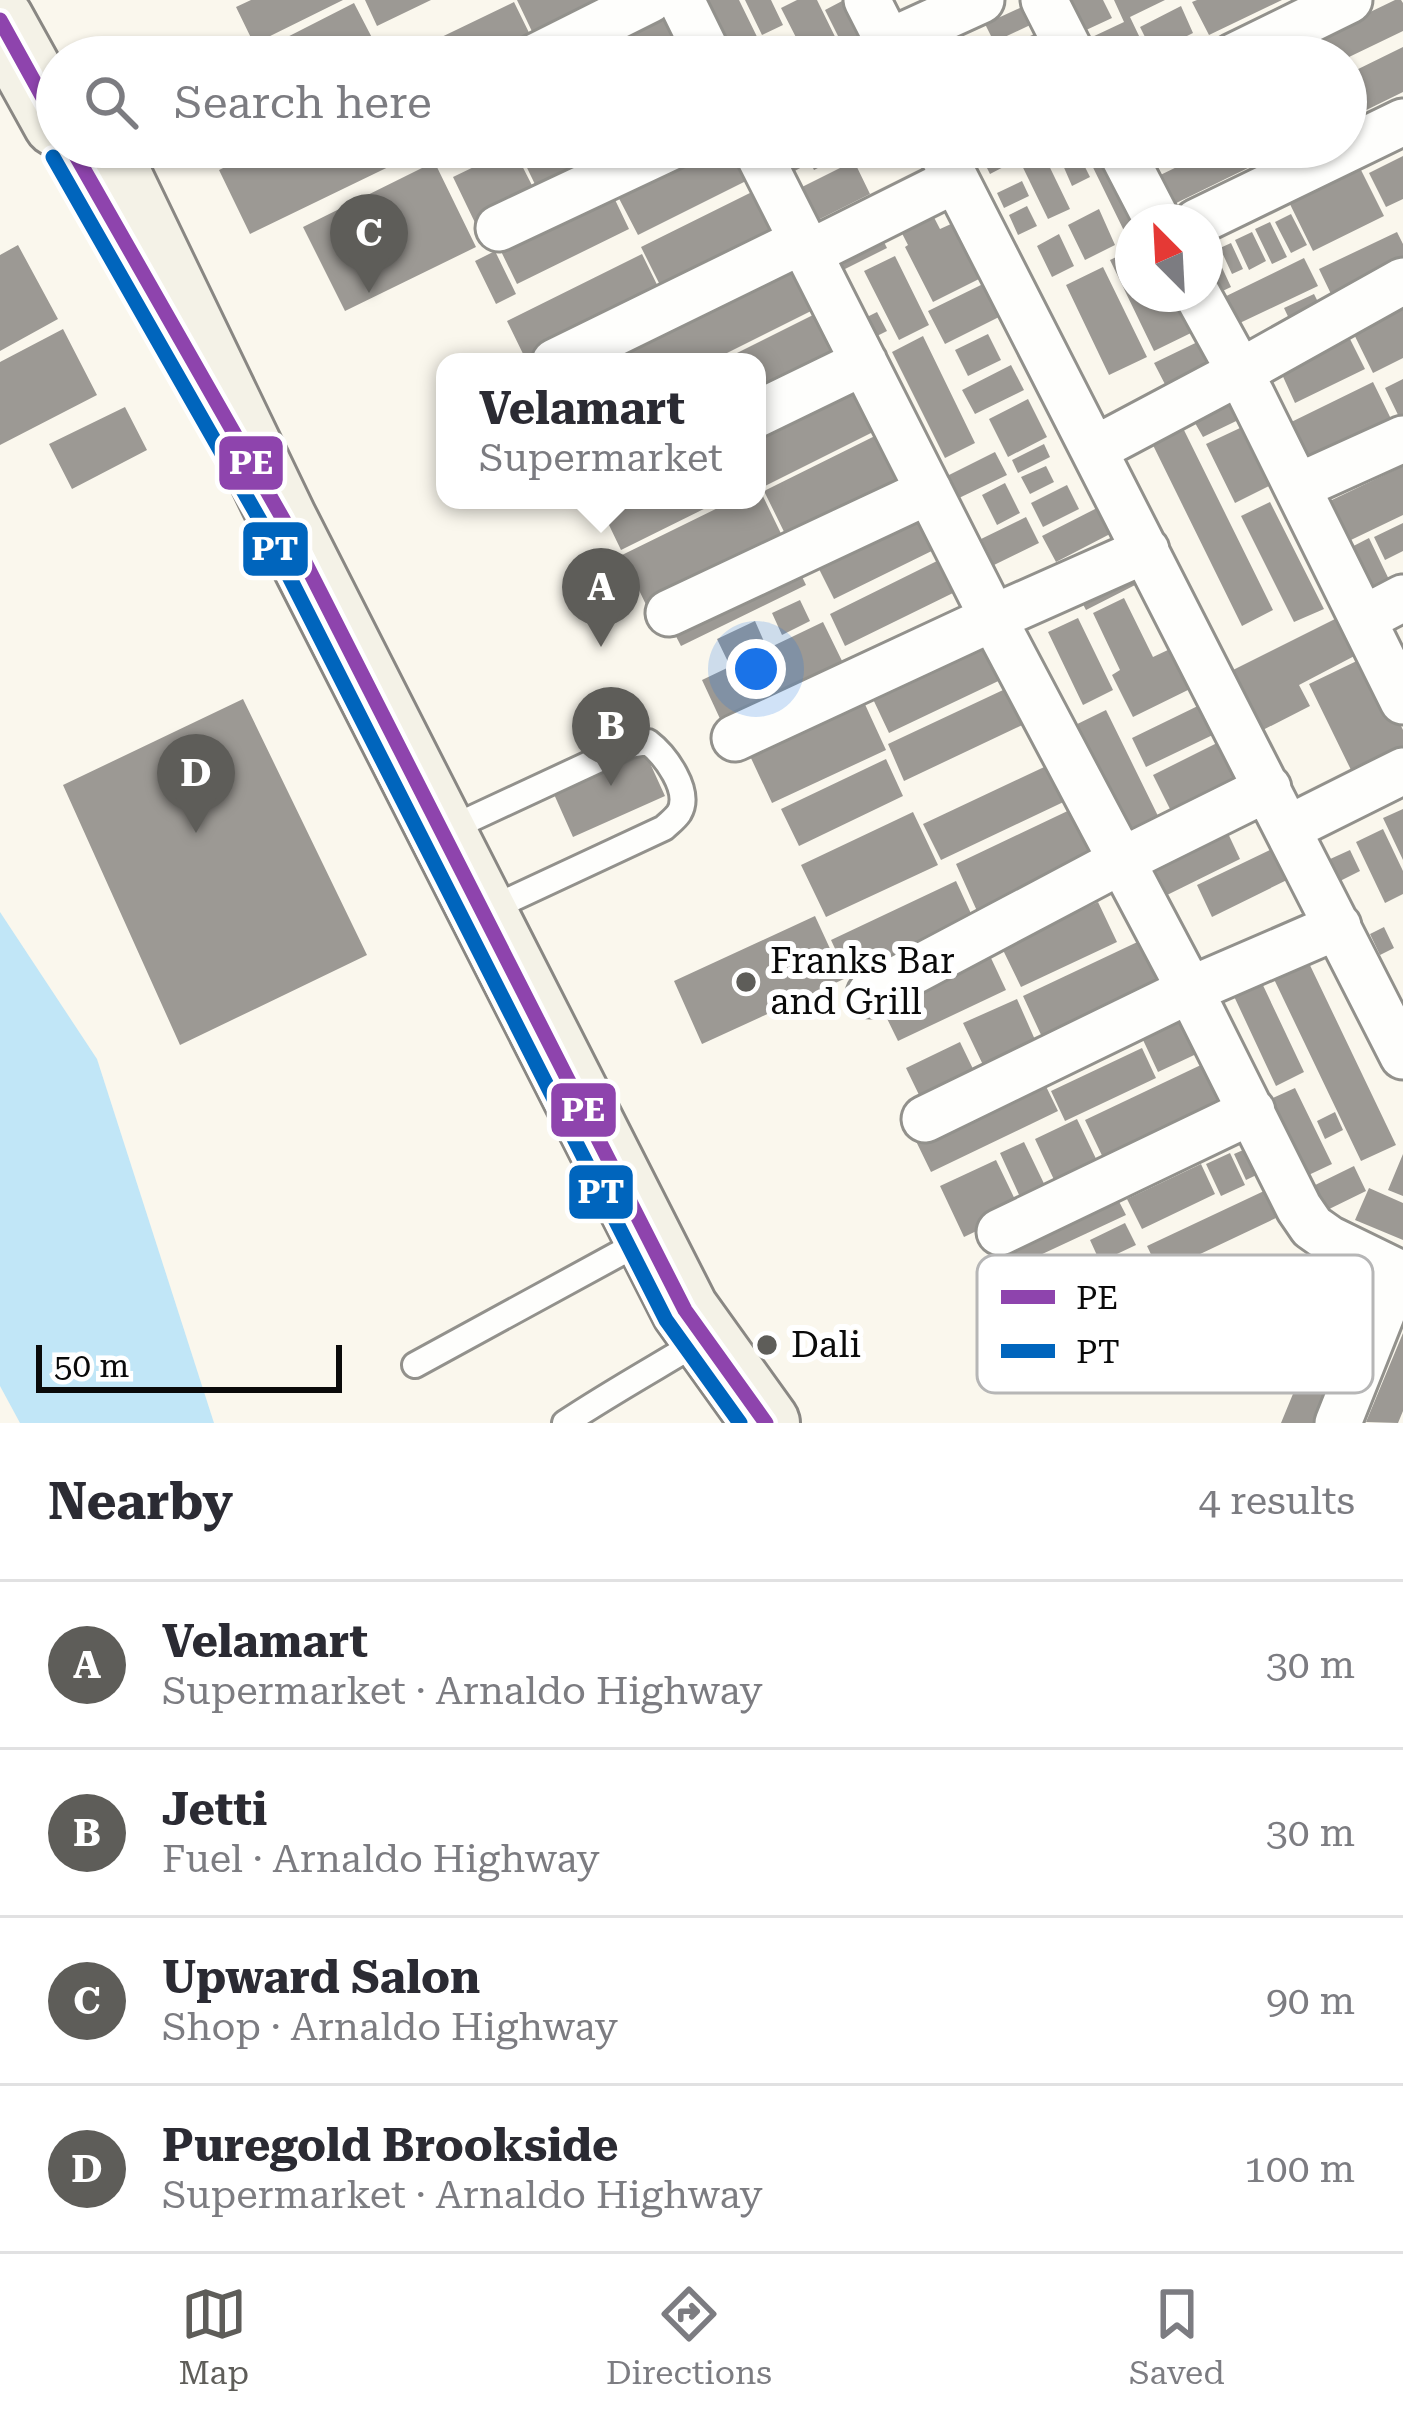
<!DOCTYPE html>
<meta charset="utf-8">
<style>
:root{--surface:#fff;--page:#f7f7f7;--text:#2b2b33;--muted:#7c7c81;--line:#e1e1e2;--accent:#5e5d59}
body{margin:0;font-family:"Roboto Serif",serif;background:var(--page);color:var(--text)}
.compass{position:absolute;left:1115px;top:204px;width:108px;height:108px;border-radius:50%;background:var(--surface);box-shadow:0 3px 9px #0004;rotate:336deg}
.scale{position:absolute;left:36px;bottom:30px;width:306px;box-sizing:border-box;padding-left:12px;border:6px solid #0a0a0a;border-top:0;font-size:33px;line-height:42px;white-space:nowrap;color:#0a0a0a;-webkit-text-stroke:9px #fff;paint-order:stroke}
.you{position:absolute;left:756px;top:669px;width:42px;height:42px;margin:-30px;border:9px solid #fff;border-radius:50%;background:#1a73e8;box-shadow:0 0 0 18px #1a73e833}
.badge{display:grid;place-items:center;width:78px;height:78px;border-radius:50%;background:var(--accent);color:#fff;font-size:39px;font-weight:700}
.pin{position:absolute;translate:-50% -99px;filter:drop-shadow(0 3px 6px #0008)}
.pin::after{content:'';position:absolute;top:63px;width:42px;height:36px;background:inherit;clip-path:polygon(0 0,100% 0,50% 100%)}
.popup{position:absolute;left:436px;top:353px;width:330px;height:156px;box-sizing:border-box;display:grid;place-content:center;border-radius:24px;background:var(--surface);filter:drop-shadow(0 3px 9px #0005);font-size:39px;white-space:nowrap;color:var(--muted)}
.popup b{font-size:45px;color:var(--text)}
.popup::after{content:'';position:absolute;left:50%;top:100%;margin-left:-24px;border:24px solid transparent;border-top-color:var(--surface)}
.list{margin:0;padding:0;list-style:none}
h2{display:flex;justify-content:space-between;align-items:center;height:156px;margin:0;padding:0 48px;font-size:51px}
h2 small{font-size:39px;font-weight:400;color:var(--muted)}
.list li{display:grid;grid-template-columns:78px 1fr auto;gap:36px;align-items:center;box-sizing:border-box;height:168px;padding:0 48px;border-top:3px solid var(--line)}
.list b{display:block;font-size:45px;white-space:nowrap}
.list p{margin:0;font-size:39px;white-space:nowrap;color:var(--muted)}
.list em{font-size:39px;font-style:normal;color:var(--muted)}
.icon{flex:none;width:66px;height:66px;fill:none;stroke:currentColor;stroke-width:2;stroke-linecap:round;stroke-linejoin:round}
.map{position:relative;flex:none;width:1403px;height:1423px;overflow:hidden}
.search{position:absolute;background:var(--surface);box-shadow:0 3px 9px #0004;left:36px;right:36px;top:36px;height:132px;display:flex;align-items:center;gap:30px;box-sizing:border-box;padding:0 42px;border-radius:66px;color:var(--muted);font-size:45px}
.sheet{height:828px;background:var(--surface)}
nav{display:flex;justify-content:space-around;align-items:center;box-sizing:border-box;height:168px;border-top:3px solid var(--line);background:var(--surface);font-size:33px;color:var(--muted)}
nav a{display:grid;justify-items:center;gap:6px}
nav .on{color:var(--accent)}
.map>svg:first-child{display:block}
.water{fill:#c1e6f7}
.building{fill:#9c9994}
.lines{fill:none;stroke-linecap:round;stroke-linejoin:round}
.lane-casing{stroke:#92918c;stroke-width:30}
.street-casing{stroke:#92918c;stroke-width:51}
.secondary-casing{stroke:#898783;stroke-width:72}
.lane{stroke:#fefefc;stroke-width:24}
.street{stroke:#fefefc;stroke-width:45}
.secondary{stroke:#f4f2e7;stroke-width:66}
.bus-1-casing{stroke:#fff;stroke-width:24}
.bus-2-casing{stroke:#fff;stroke-width:24}
.bus-1{stroke:#8e44ad;stroke-width:15}
.bus-2{stroke:#0065bd;stroke-width:15}
.poi-dot{fill:#5e5d59;stroke:#fff;stroke-width:4.5}
.labels{text-anchor:middle;dominant-baseline:central;stroke-width:12;stroke-linejoin:round;paint-order:stroke}
.poi-label{font-size:36px;fill:#0a0a0a;stroke:#fff;text-anchor:start}
.key{fill:#fff;stroke:#b6b6b6;stroke-width:3}
.key-label{font-size:33px;fill:#0a0a0a}
.line-badge{stroke:#fff;stroke-width:4.5}
.badge-label{font-size:33px;text-anchor:middle;font-weight:bold;fill:#fff}
</style>
<div class="map">
<svg width="1403" height="1423" viewBox="0 0 1403 1423">
<rect width="100%" height="100%" fill="#faf7ed"/>
<path class="water" d="M 0,912 L 97,1059 L 214,1423 L 20,1423 L 0,1386 Z"/>
<path class="building" d="M 251,0 L 343,0 L 254,44 L 236,7 Z
M 365,0 L 431,0 L 377,26 Z
M 517,0 L 628,0 L 538,44 Z
M 704,0 L 739,0 L 767,57 L 733,57 Z
M 745,0 L 771,0 L 783,25 L 762,35 Z
M 797,0 L 817,0 L 845,57 L 806,57 L 781,8 Z
M 844,0 L 865,43 L 846,52 L 825,10 Z
M 1037,0 L 1045,18 L 994,42 L 985,24 Z
M 1069,0 L 1103,0 L 1112,18 L 1084,31 Z
M 1114,0 L 1165,0 L 1130,17 L 1149,57 L 1099,57 L 1090,38 L 1124,22 Z
M 1197,0 L 1282,0 L 1209,35 L 1192,2 Z
M 1395,0 L 1401,0 L 1403,3 L 1403,31 L 1349,57 L 1312,57 L 1306,43 Z
M 514,2 L 538,51 L 526,57 L 400,57 Z
M 354,3 L 382,57 L 248,57 Z
M 674,4 L 689,33 L 640,57 L 566,57 Z
M 1181,6 L 1193,33 L 1153,53 L 1140,27 Z
M 1055,24 L 1071,57 L 1012,57 L 1007,47 Z
M 1403,47 L 1403,92 L 1346,120 L 1346,75 Z
M 266,147 L 403,147 L 409,157 L 250,234 L 219,170 Z
M 417,147 L 461,147 L 434,161 L 476,247 L 345,311 L 303,227 L 426,166 Z
M 517,147 L 583,147 L 596,174 L 543,201 Z
M 690,147 L 752,147 L 764,172 L 638,235 L 612,185 Z
M 788,147 L 795,147 L 804,166 L 787,175 L 776,154 Z
M 803,147 L 839,147 L 843,155 L 814,170 Z
M 851,147 L 885,147 L 858,161 Z
M 1006,147 L 1013,162 L 990,174 L 982,158 Z
M 1013,147 L 1040,147 L 1070,209 L 1048,219 Z
M 1083,147 L 1116,147 L 1133,222 L 1133,237 L 1128,239 Z
M 1218,147 L 1248,147 L 1256,164 L 1164,209 L 1150,180 Z
M 513,148 L 540,201 L 479,231 L 453,177 Z
M 1079,155 L 1090,177 L 1072,186 L 1062,163 Z
M 1403,156 L 1403,199 L 1386,207 L 1369,173 Z
M 1356,160 L 1384,216 L 1313,251 L 1285,194 Z
M 854,161 L 870,194 L 812,223 L 796,190 Z
M 1022,181 L 1029,196 L 1004,208 L 997,193 Z
M 607,183 L 629,229 L 517,284 L 495,239 Z
M 768,184 L 790,228 L 663,291 L 641,247 Z
M 925,200 L 940,229 L 951,224 L 979,279 L 933,302 L 905,247 L 908,245 L 893,216 Z
M 1027,206 L 1037,226 L 1018,235 L 1009,215 Z
M 1099,209 L 1115,245 L 1085,260 L 1068,225 Z
M 1291,214 L 1307,245 L 1291,253 L 1275,222 Z
M 1270,222 L 1287,257 L 1272,264 L 1255,229 Z
M 876,226 L 887,248 L 837,273 L 826,250 Z
M 1252,232 L 1266,261 L 1249,270 L 1235,240 Z
M 1397,232 L 1403,244 L 1403,262 L 1332,296 L 1319,269 Z
M 1059,234 L 1074,266 L 1052,277 L 1037,246 Z
M 1231,243 L 1243,269 L 1232,274 L 1220,248 Z
M 18,245 L 58,319 L 0,351 L 0,255 Z
M 804,246 L 831,301 L 709,362 L 703,362 L 700,356 L 689,362 L 565,362 Z
M 1213,248 L 1231,287 L 1208,298 L 1205,291 L 1205,252 Z
M 1133,249 L 1133,294 L 1177,294 L 1195,331 L 1154,351 L 1110,260 Z
M 495,251 L 516,294 L 496,304 L 475,261 Z
M 642,254 L 665,301 L 542,362 L 527,362 L 507,321 Z
M 895,256 L 929,325 L 899,340 L 864,271 Z
M 1304,258 L 1318,286 L 1225,330 L 1212,303 Z
M 1103,267 L 1147,357 L 1109,375 L 1066,285 Z
M 985,283 L 1001,316 L 945,344 L 928,311 Z
M 1403,291 L 1403,358 L 1373,373 L 1346,318 Z
M 1314,294 L 1323,312 L 1293,327 L 1284,308 Z
M 831,306 L 854,352 L 757,400 L 757,362 L 719,362 Z
M 877,312 L 887,331 L 863,343 L 853,324 Z
M 63,329 L 97,395 L 0,445 L 0,362 Z
M 988,334 L 1001,360 L 968,376 L 955,350 Z
M 1214,334 L 1227,363 L 1169,392 L 1154,363 Z
M 923,336 L 975,443 L 945,458 L 892,352 Z
M 1349,337 L 1365,369 L 1295,403 L 1280,370 Z
M 1011,365 L 1024,390 L 975,414 L 962,390 Z
M 862,371 L 889,424 L 761,488 L 757,480 L 757,423 Z
M 1403,379 L 1403,417 L 1400,419 L 1385,388 Z
M 1373,382 L 1394,425 L 1297,472 L 1277,429 Z
M 1246,388 L 1257,411 L 1203,437 L 1191,416 Z
M 1028,399 L 1047,437 L 1008,457 L 989,419 Z
M 125,407 L 147,450 L 72,489 L 49,444 Z
M 1179,420 L 1273,610 L 1242,626 L 1148,435 Z
M 893,427 L 920,482 L 791,546 L 764,491 Z
M 1240,428 L 1269,486 L 1235,503 L 1206,444 Z
M 1044,444 L 1050,457 L 1018,473 L 1012,460 Z
M 995,452 L 1007,475 L 959,498 L 947,476 Z
M 1046,466 L 1054,482 L 1030,494 L 1021,477 Z
M 1403,466 L 1403,515 L 1330,550 L 1311,510 Z
M 1005,483 L 1020,513 L 997,525 L 982,495 Z
M 757,484 L 788,548 L 651,615 L 622,555 L 734,500 L 757,500 Z
M 1067,485 L 1079,509 L 1043,527 L 1031,503 Z
M 597,500 L 722,500 L 621,550 Z
M 1270,502 L 1324,609 L 1294,622 L 1241,516 Z
M 1097,508 L 1110,534 L 1056,562 L 1042,536 Z
M 935,512 L 950,542 L 834,599 L 819,569 Z
M 1026,517 L 1039,543 L 994,565 L 981,539 Z
M 1403,523 L 1403,551 L 1385,560 L 1374,537 Z
M 1369,538 L 1395,592 L 1364,607 L 1338,554 Z
M 793,558 L 806,585 L 681,646 L 667,619 Z
M 1132,558 L 1143,581 L 1086,610 L 1074,587 Z
M 937,561 L 953,593 L 845,646 L 830,614 Z
M 1124,598 L 1153,657 L 1170,649 L 1190,689 L 1133,717 L 1112,675 L 1120,670 L 1093,613 Z
M 800,600 L 810,621 L 782,635 L 772,613 Z
M 1343,615 L 1362,652 L 1299,685 L 1310,706 L 1257,733 L 1227,673 Z
M 1078,618 L 1113,690 L 1083,705 L 1048,632 Z
M 755,621 L 766,646 L 729,664 L 717,639 Z
M 823,622 L 844,665 L 722,723 L 702,680 Z
M 993,639 L 1011,675 L 889,733 L 872,697 Z
M 1367,656 L 1403,730 L 1403,748 L 1352,772 L 1309,684 Z
M 1020,682 L 1037,718 L 904,781 L 888,744 Z
M 857,687 L 886,750 L 772,803 L 743,741 Z
M 243,699 L 367,955 L 180,1045 L 63,785 Z
M 1206,702 L 1221,731 L 1146,767 L 1132,738 Z
M 1106,710 L 1160,820 L 1119,840 L 1065,730 Z
M 1217,743 L 1237,784 L 1173,815 L 1153,775 Z
M 644,750 L 665,796 L 573,837 L 553,792 Z
M 886,759 L 903,796 L 799,846 L 781,809 Z
M 1057,761 L 1074,797 L 941,860 L 923,824 Z
M 1076,807 L 1098,854 L 977,911 L 956,864 Z
M 1403,809 L 1403,860 L 1383,818 Z
M 913,812 L 938,865 L 826,917 L 801,865 Z
M 1225,827 L 1240,859 L 1163,897 L 1147,866 Z
M 1383,829 L 1403,871 L 1403,894 L 1385,903 L 1356,842 Z
M 1276,847 L 1291,878 L 1212,917 L 1197,885 Z
M 1350,850 L 1360,871 L 1338,882 L 1328,860 Z
M 956,881 L 974,920 L 849,979 L 831,940 Z
M 1098,902 L 1117,942 L 1021,987 L 1002,948 Z
M 815,916 L 844,979 L 702,1044 L 674,981 Z
M 1384,927 L 1394,948 L 1380,955 L 1370,934 Z
M 1148,937 L 1169,981 L 1043,1039 L 1023,996 Z
M 983,941 L 1006,990 L 898,1041 L 874,992 Z
M 1307,959 L 1396,1145 L 1361,1161 L 1272,975 Z
M 1260,979 L 1304,1072 L 1276,1086 L 1232,992 Z
M 1017,999 L 1036,1042 L 984,1067 L 963,1023 Z
M 1185,1004 L 1207,1049 L 1158,1072 L 1137,1027 Z
M 960,1042 L 975,1073 L 921,1099 L 906,1068 Z
M 1142,1048 L 1156,1078 L 1065,1121 L 1051,1091 Z
M 1203,1064 L 1226,1112 L 1108,1168 L 1085,1120 Z
M 1039,1072 L 1058,1111 L 931,1172 L 912,1133 Z
M 1295,1088 L 1332,1164 L 1298,1180 L 1262,1103 Z
M 1335,1112 L 1343,1130 L 1325,1139 L 1317,1121 Z
M 1077,1119 L 1099,1165 L 1056,1184 L 1035,1139 Z
M 1024,1142 L 1050,1196 L 1025,1208 L 1000,1153 Z
M 1257,1144 L 1269,1169 L 1246,1180 L 1234,1154 Z
M 1230,1153 L 1245,1185 L 1221,1196 L 1206,1164 Z
M 1403,1154 L 1403,1196 L 1388,1190 Z
M 996,1160 L 1020,1210 L 964,1237 L 940,1186 Z
M 1201,1164 L 1215,1194 L 1142,1229 L 1127,1199 Z
M 1354,1166 L 1366,1191 L 1317,1215 L 1305,1190 Z
M 1112,1188 L 1126,1215 L 1008,1270 L 996,1243 Z
M 1369,1188 L 1403,1203 L 1403,1240 L 1355,1220 Z
M 1264,1191 L 1276,1218 L 1160,1273 L 1147,1246 Z
M 1125,1223 L 1136,1245 L 1100,1262 L 1090,1240 Z
M 1330,1258 L 1383,1280 L 1340,1384 L 1287,1363 Z
M 1055,1260 L 1067,1285 L 1025,1305 L 1013,1280 Z
M 1147,1267 L 1161,1294 L 1109,1319 L 1096,1291 Z
M 1083,1275 L 1105,1321 L 1093,1328 L 1070,1281 Z
M 1074,1306 L 1086,1332 L 1069,1340 L 1057,1314 Z
M 1403,1333 L 1403,1411 L 1398,1423 L 1366,1422 Z
M 1302,1372 L 1336,1386 L 1320,1423 L 1281,1423 Z"/>
<g class="lines">
<g class="lane-casing">
<path id="lane" d="M 443,832 L 630,745 L 648,742 C 665,755 692,791 679,813 C 675,819 669,823 664,828 L 484,912
M 415,1365 L 646,1239
M 565,1423 C 610,1393 657,1367 703,1339"/>
</g>
<g class="street-casing">
<path id="street" d="M 681,0 L 709,57
M 867,0 L 896,57
M 1044,0 L 1073,57
M 889,42 L 981,0
M 535,57 L 649,0
M 1233,57 L 1349,0
M 755,147 L 993,618 L 1190,990 L 1299,1208 L 1312,1227 L 1329,1239 L 1403,1275
M 939,147 L 1403,1056
M 1119,147 L 1158,222
M 1197,222 L 1403,122
M 499,228 L 671,147
M 809,253 L 955,180
M 1197,294 L 1240,372 L 1403,701
M 555,362 L 802,241
M 757,414 L 864,362
M 1095,449 L 1240,372 L 1403,281
M 1297,487 L 1403,439
M 669,613 L 929,491
M 1363,619 L 1403,598
M 735,738 L 993,618 L 1146,550
M 1289,828 L 1403,771
M 870,994 L 1121,861 L 1268,788
M 925,1119 L 1190,990 L 1338,926
M 1000,1232 L 1252,1111
M 1338,1423 L 1398,1272"/>
</g>
<g class="secondary-casing">
<path id="secondary" d="M 0,20 L 57,123
M 104,147 L 283,519 L 685,1310 L 766,1423"/>
</g>
<use href="#lane" class="lane"/>
<use href="#street" class="street"/>
<use href="#secondary" class="secondary"/>
<g class="bus-1-casing">
<path id="bus-1" d="M 0,20 L 57,123
M 71,147 L 283,519 L 685,1310 L 766,1423"/>
</g>
<g class="bus-2-casing">
<path id="bus-2" d="M 53,157 L 265,529 L 666,1320 L 740,1423"/>
</g>
<use href="#bus-1" class="bus-1"/>
<use href="#bus-2" class="bus-2"/>
</g>
<g class="poi-dot">
<circle cx="746" cy="982" r="12"/>
<circle cx="767" cy="1345" r="12"/>
</g>
<g class="labels">
<g class="poi-label">
<text x="770" y="961">Franks Bar<tspan x="770" dy="41">and Grill</tspan></text>
<text x="791" y="1345">Dali</text>
</g>
</g>
<rect x="977" y="1255" width="396" height="138" rx="18" class="key"/>
<rect x="1001" y="1290" width="54" height="14" fill="#8e44ad"/>
<rect x="1001" y="1344" width="54" height="14" fill="#0065bd"/>
<g class="key-label">
<text x="1076" y="1309">PE</text>
<text x="1076" y="1363">PT</text>
</g>
<g class="line-badge">
<rect x="217" y="434" width="68" height="58" rx="12" fill="#8e44ad"/>
<rect x="241" y="520" width="69" height="58" rx="12" fill="#0065bd"/>
<rect x="549" y="1081" width="69" height="58" rx="12" fill="#8e44ad"/>
<rect x="567" y="1163" width="68" height="58" rx="12" fill="#0065bd"/>
</g>
<g class="badge-label">
<text x="251" y="474">PE</text>
<text x="275" y="560">PT</text>
<text x="583" y="1121">PE</text>
<text x="601" y="1203">PT</text>
</g>
</svg>
<svg class="compass" viewBox="-18 -18 36 36"><path d="M0-13l5 13h-10z" fill="#e53935"/><path d="M0 13l5-13h-10z" fill="#7c7c81"/></svg>
<div class="scale">50 m</div>
<div class="you"></div>
<div class="pin badge" style="left:601px;top:647px">A</div>
<div class="popup"><b>Velamart</b>Supermarket</div>
<div class="pin badge" style="left:611px;top:786px">B</div>
<div class="pin badge" style="left:369px;top:293px">C</div>
<div class="pin badge" style="left:196px;top:833px">D</div>
<div class="search"><svg class="icon" aria-label="search" viewBox="0 0 24 24"><circle cx="10" cy="10" r="6"/><path d="M15 15l6 6"/></svg>Search here</div>
</div>
<section class="sheet">
<h2>Nearby<small>4 results</small></h2>
<ul class="list">
<li><span class="badge">A</span><div><b>Velamart</b><p>Supermarket · Arnaldo Highway</p></div><em>30 m</em></li>
<li><span class="badge">B</span><div><b>Jetti</b><p>Fuel · Arnaldo Highway</p></div><em>30 m</em></li>
<li><span class="badge">C</span><div><b>Upward Salon</b><p>Shop · Arnaldo Highway</p></div><em>90 m</em></li>
<li><span class="badge">D</span><div><b>Puregold Brookside</b><p>Supermarket · Arnaldo Highway</p></div><em>100 m</em></li>
</ul>
</section>
<nav>
<a class="on"><svg class="icon" aria-label="map" viewBox="0 0 24 24"><path d="M3 6l6-2 6 2 6-2v14l-6 2-6-2-6 2zM9 4v14M15 6v14"/></svg>Map</a>
<a><svg class="icon" aria-label="directions" viewBox="0 0 24 24"><path d="M12 3l9 9-9 9-9-9zM9 14v-3h6M13 9l2 2-2 2"/></svg>Directions</a>
<a><svg class="icon" aria-label="saved" viewBox="0 0 24 24"><path d="M7 4h10v16l-5-4-5 4z"/></svg>Saved</a>
</nav>
